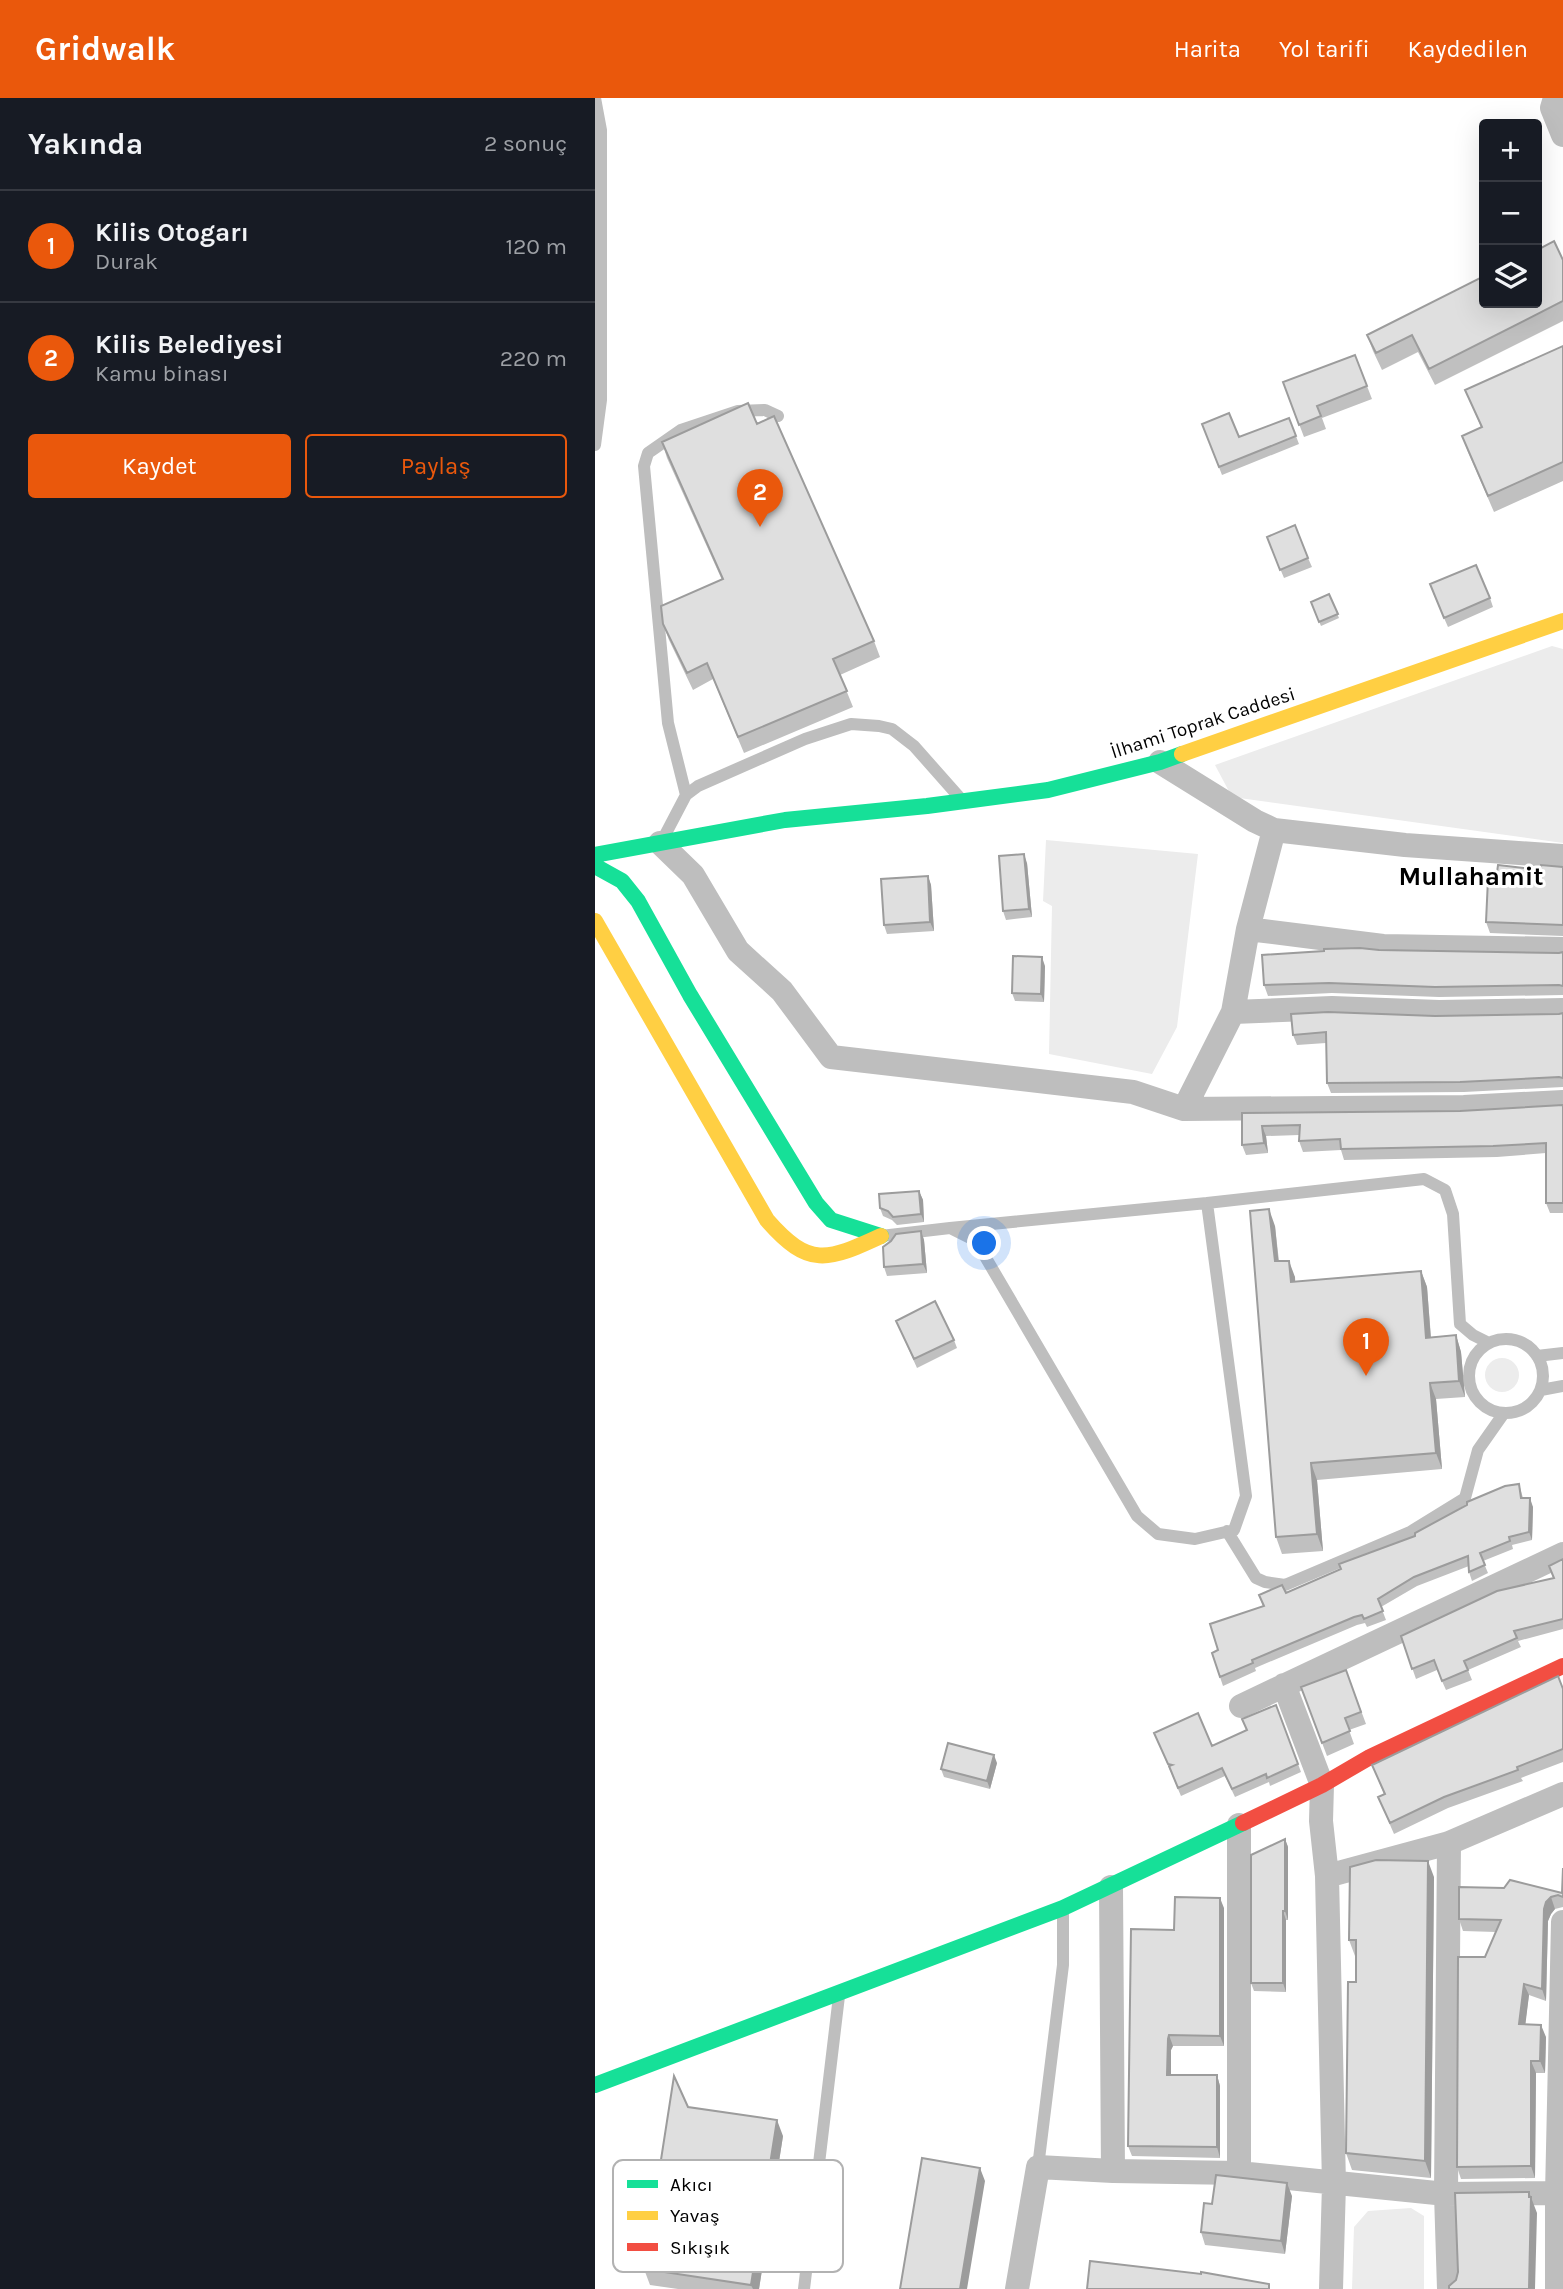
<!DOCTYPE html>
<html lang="tr">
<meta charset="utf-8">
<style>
:root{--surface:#171b24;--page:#20242c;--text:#f1f3f6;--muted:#9ea1a6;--line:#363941;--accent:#ea580c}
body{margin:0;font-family:Karla,sans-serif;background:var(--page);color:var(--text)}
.controls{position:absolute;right:21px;top:21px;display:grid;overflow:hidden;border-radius:7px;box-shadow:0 7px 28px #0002}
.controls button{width:63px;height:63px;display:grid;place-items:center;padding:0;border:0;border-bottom:2px solid var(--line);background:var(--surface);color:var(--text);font:35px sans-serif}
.you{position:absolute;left:390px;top:1146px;width:24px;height:24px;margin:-18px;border:5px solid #fff;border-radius:50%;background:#1a73e8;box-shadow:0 0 0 10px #1a73e833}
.badge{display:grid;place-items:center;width:46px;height:46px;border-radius:50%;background:var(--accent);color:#fff;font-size:23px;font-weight:700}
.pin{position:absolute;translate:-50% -58px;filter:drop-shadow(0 2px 4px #0008)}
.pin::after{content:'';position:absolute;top:37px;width:24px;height:21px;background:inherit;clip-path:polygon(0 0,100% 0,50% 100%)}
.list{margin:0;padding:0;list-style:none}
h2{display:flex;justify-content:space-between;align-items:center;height:91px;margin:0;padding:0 28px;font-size:30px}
h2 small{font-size:23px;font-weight:400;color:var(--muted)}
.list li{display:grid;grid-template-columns:46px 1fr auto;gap:21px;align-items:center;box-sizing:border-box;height:112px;padding:0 28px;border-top:2px solid var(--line)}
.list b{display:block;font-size:26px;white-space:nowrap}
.list p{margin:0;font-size:23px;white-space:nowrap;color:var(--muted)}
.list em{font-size:23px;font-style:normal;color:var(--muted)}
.actions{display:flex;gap:14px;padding:21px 28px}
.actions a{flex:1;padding:16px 0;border:2px solid var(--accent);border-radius:7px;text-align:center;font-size:24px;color:var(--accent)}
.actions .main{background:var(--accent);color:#fff}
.icon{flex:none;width:38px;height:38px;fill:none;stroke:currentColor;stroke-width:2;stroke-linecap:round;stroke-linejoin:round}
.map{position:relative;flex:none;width:968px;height:2191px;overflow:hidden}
header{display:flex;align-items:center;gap:42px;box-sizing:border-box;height:98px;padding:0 35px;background:var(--accent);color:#fff}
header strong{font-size:33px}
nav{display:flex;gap:38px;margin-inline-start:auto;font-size:24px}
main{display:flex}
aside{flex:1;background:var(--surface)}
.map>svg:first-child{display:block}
.green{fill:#ececec}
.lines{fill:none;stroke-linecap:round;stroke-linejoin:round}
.lane{stroke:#bebebe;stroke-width:12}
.street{stroke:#bebebe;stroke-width:24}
.fast{stroke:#16e098;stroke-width:16}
.slow{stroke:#ffcf43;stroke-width:16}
.jam{stroke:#f24e42;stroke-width:16}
.wall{fill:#c0c0c0}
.shaded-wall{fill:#9c9c9c}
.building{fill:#dfdfdf;stroke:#9c9c9c;stroke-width:2}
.labels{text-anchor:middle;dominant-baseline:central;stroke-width:6;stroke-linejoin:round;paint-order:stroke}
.street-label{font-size:19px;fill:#000;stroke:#fff}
.district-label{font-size:26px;font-weight:bold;fill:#000;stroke:#fff}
.key{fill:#fff;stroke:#b2b2b2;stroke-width:2}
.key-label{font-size:19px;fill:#000}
</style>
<header>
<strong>Gridwalk</strong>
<nav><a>Harita</a><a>Yol tarifi</a><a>Kaydedilen</a></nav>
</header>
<main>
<aside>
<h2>Yakında<small>2 sonuç</small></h2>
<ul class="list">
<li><span class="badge">1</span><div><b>Kilis Otogarı</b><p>Durak</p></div><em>120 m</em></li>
<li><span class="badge">2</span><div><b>Kilis Belediyesi</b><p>Kamu binası</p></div><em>220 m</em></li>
</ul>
<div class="actions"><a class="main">Kaydet</a><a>Paylaş</a></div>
</aside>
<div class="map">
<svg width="968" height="2191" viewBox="0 0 968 2191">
<rect width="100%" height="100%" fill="#fff"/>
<path class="green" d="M 957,548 L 968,551 L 968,745 L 637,699 L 620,667 Z
M 451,742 L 603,756 L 582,929 L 557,976 L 454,956 L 457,808 L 448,803 Z
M890 1277a17 17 0 1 1 34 0a17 17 0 1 1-34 0Z
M 816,2110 L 829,2118 L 829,2191 L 757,2191 L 759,2129 L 773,2113 Z"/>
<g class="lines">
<path class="lane" d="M 0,0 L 6,32 L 6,302 L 0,347
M 91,697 L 73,625 L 49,368 L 53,355 L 86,332 L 143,313 L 170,312 L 183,318
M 69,739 L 91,697 L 103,688 L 210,641 L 256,626 L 284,628 L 297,631 L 319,648 L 365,700
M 612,1105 L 829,1081 L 850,1092 L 858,1116 L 865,1226 L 878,1237 L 894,1245
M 286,1138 L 355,1130 L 381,1143 L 542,1418 L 563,1436 L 600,1441 L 639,1432 L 651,1398 L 612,1105 L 355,1130
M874 1278a37 37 0 1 1 74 0a37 37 0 1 1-74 0Z
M 942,1258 L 968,1255
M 946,1292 L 968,1288
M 632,1433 L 661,1480 L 670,1484 L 690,1487 L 815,1434 L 870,1400 L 883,1352 L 909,1315
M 443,2069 L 468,1867 L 468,1812
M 209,2191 L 244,1898"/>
<path class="street" d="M 960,0 L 957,10 L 968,37
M 565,664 L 660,723 L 679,732 L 810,747 L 968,758
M 65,745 L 98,777 L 143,853 L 187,893 L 236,959 L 538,994 L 589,1011 L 869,1009 L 968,1004
M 653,831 L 788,848 L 968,851
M 638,914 L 737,910 L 844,914 L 968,912
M 589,1011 L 638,914 L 653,831 L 679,732
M 689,1587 L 727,1687 L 726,1723 L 732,1778 L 739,2086 L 736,2191
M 646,1608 L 968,1456
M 854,1745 L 851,2096 L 854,2191
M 732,1778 L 854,1745 L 968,1696
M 516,1789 L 518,2073
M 644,2075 L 644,1727
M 422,2191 L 443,2069 L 518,2073 L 644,2075 L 851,2096 L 968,2095
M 962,2191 L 962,2096 L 968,1824"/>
<path class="fast" d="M 0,757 L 190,722 L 332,708 L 453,692 L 565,664 L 587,656
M 0,768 L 27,783 L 43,803 L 95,897 L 221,1105 L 236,1122 L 286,1138
M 0,1987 L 468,1810 L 648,1725"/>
<path class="slow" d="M 587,656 L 968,523
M 0,823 L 172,1122 C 214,1170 232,1163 286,1138"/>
<path class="jam" d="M 648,1725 L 727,1687 L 775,1659 L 968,1568"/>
</g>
<path class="wall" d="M 968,162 L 968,223 L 840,287 L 823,254 L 787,272 L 778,253 L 772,237 Z
M 968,248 L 968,383 L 899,414 L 873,354 L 867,338 L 886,329 L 870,292 Z
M 760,257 L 777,301 L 727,320 L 731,331 L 709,339 L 688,284 Z
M 694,320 L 704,346 L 627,377 L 607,326 L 644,339 Z
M 162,326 L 279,543 L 285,559 L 245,577 L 258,609 L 149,655 L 118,581 L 98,592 L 74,542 L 68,526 L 127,482 L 72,360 L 67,344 Z
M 672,439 L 713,460 L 717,469 L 689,480 Z
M 838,495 L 895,500 L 898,509 L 853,529 Z
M 734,496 L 744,520 L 726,528 L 716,504 Z
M 432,765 L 437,819 L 411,822 L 408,813 Z
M 968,769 L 968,838 L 895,835 L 891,824 L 901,782 L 946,772 Z
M 333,778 L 336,787 L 339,833 L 292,836 L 289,827 Z
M 784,852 L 964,855 L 968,854 L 968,897 L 844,899 L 737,895 L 673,898 L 669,887 Z
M 450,868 L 449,904 L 420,903 L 417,895 Z
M 968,915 L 968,989 L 869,994 L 736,995 L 732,985 L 731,945 L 702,947 L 698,937 L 840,918 L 964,916 Z
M 968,1007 L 968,1115 L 955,1115 L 951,1105 L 951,1055 L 902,1059 L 749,1062 L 746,1052 L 708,1054 L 704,1043 L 704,1037 L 671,1038 L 673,1055 L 651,1057 L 647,1047 L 647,1015 L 865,1013 Z
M 324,1093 L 328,1102 L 329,1124 L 302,1127 L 297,1122 L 288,1118 L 285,1110 Z
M 680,1128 L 684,1163 L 700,1179 L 700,1184 L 826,1173 L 832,1189 L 836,1239 L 861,1237 L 866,1254 L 870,1299 L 841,1301 L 847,1371 L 722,1382 L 728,1453 L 687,1456 L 681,1439 Z
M 326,1133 L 329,1142 L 332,1175 L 292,1178 L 289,1169 Z
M 301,1223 L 359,1242 L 362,1250 L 322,1270 Z
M 924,1386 L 928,1400 L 938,1409 L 937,1442 L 917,1447 L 918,1451 L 888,1463 L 893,1475 L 877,1483 L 874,1474 L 874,1468 L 822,1488 L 786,1509 L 791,1522 L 772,1529 L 770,1525 L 762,1527 L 660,1570 L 661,1573 L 628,1588 L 617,1555 L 623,1552 L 668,1508 L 664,1497 L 691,1495 L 820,1438 Z
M 968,1461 L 968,1531 L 923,1543 L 926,1549 L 873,1572 L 877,1582 L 851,1592 L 842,1572 L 821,1581 L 806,1538 L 958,1480 L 954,1468 Z
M 751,1572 L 771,1626 L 754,1632 L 759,1646 L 732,1658 L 706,1589 Z
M 968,1591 L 968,1664 L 926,1680 L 928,1683 L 853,1710 L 799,1736 L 783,1699 L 789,1696 L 777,1667 Z
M 681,1607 L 706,1674 L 675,1688 L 674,1684 L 640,1699 L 630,1678 L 586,1698 L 559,1635 L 617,1648 L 651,1632 Z
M 402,1665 L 395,1691 L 349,1679 L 346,1671 Z
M 690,1741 L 693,1749 L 693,1822 L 691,1822 L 691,1894 L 659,1893 L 656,1885 Z
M 968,1770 L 968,1809 L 960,1811 L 956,1816 L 953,1823 L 951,1903 L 934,1897 L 930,1926 L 951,1939 L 950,1975 L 941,1975 L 940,2080 L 866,2081 L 862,2069 L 901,1834 L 868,1833 L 864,1821 L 967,1795 Z
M 839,1779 L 836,2080 L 757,2072 L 751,2055 L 761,1884 L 761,1858 L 760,1858 L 754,1842 Z
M 629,1810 L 629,1948 L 578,1948 L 576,1952 L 576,1977 L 622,1977 L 625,1988 L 625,2060 L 537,2058 L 533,2048 L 579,1832 Z
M 93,2009 L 188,2038 L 164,2191 L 83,2191 L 55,2187 L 49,2171 Z
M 697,2098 L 690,2156 L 610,2147 L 606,2134 L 617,2106 Z"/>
<path class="shaded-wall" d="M 429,756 L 432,765 L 437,819 L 434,811 Z
M 333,778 L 336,787 L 339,833 L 335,824 Z
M 447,859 L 450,868 L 449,904 L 446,896 Z
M 667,1028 L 671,1038 L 673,1055 L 669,1045 Z
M 324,1093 L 328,1102 L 329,1124 L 326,1116 Z
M 674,1111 L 680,1128 L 685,1179 L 680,1163 Z
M 326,1133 L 329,1142 L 332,1175 L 328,1166 Z
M 694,1163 L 700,1179 L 701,1200 L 696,1184 Z
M 826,1173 L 832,1189 L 837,1256 L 831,1240 Z
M 861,1237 L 866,1254 L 870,1299 L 864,1283 Z
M 835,1285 L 841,1301 L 847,1371 L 841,1355 Z
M 716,1365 L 722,1382 L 728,1453 L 722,1436 Z
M 935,1400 L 938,1409 L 937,1442 L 934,1434 Z
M 399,1657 L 402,1665 L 395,1691 L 392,1683 Z
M 690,1741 L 693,1749 L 693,1822 L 690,1813 Z
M 833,1763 L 839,1779 L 836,2080 L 830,2063 Z
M 956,1799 L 960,1811 L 956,1816 L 953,1823 L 951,1903 L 947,1891 L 949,1811 L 951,1804 Z
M 625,1800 L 629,1810 L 629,1948 L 625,1938 Z
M 688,1813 L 691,1822 L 691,1894 L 688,1885 Z
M 929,1886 L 934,1897 L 929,1938 L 924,1926 Z
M 946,1927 L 951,1939 L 950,1975 L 945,1963 Z
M 574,1937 L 578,1948 L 576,1952 L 576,1987 L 572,1977 L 573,1941 Z
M 936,1963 L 941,1975 L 940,2080 L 936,2068 Z
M 622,1977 L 625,1988 L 625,2060 L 622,2049 Z
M 182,2022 L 188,2038 L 164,2191 L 158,2191 L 156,2187 Z
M 385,2070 L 390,2083 L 372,2191 L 365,2191 Z
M 692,2085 L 697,2098 L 690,2156 L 686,2143 Z
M 934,2094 L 942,2115 L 940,2191 L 934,2191 Z"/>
<path class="building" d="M 959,143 L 968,162 L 968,203 L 834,271 L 817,237 L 781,255 L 772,237 L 889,178 L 889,205 L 942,205 L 942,152 Z
M 968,248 L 968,364 L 893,398 L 867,338 L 887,329 L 870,292 Z
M 760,257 L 772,288 L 722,308 L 726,318 L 704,327 L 688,284 Z
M 153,305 L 162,326 L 179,318 L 279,543 L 238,561 L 252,593 L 143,639 L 112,565 L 92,575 L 68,526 L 66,508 L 128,481 L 67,344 Z
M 634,315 L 644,339 L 694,320 L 701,338 L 624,369 L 607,326 Z
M 700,427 L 713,460 L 685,472 L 672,439 Z
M 881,467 L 895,500 L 849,520 L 835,486 Z
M 734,496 L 743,516 L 724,524 L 716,504 Z
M 429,756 L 434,811 L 408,813 L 404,758 Z
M 903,767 L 946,772 L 946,767 L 968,769 L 968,827 L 891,824 L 893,781 L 901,782 Z
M 333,778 L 335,824 L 289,827 L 286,781 Z
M 765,850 L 784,852 L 964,855 L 968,854 L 968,888 L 964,887 L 840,889 L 734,885 L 669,887 L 667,857 L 729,853 L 729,851 Z
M 418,858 L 447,859 L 446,896 L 417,895 Z
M 733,914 L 840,918 L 964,916 L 968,915 L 968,980 L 964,979 L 865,984 L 732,985 L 731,934 L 698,937 L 696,916 Z
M 968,1007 L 968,1105 L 951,1105 L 951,1045 L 898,1048 L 746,1051 L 745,1041 L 704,1043 L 705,1027 L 667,1028 L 669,1045 L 647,1047 L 647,1015 L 865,1013 Z
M 324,1093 L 326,1116 L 298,1119 L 293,1113 L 285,1110 L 284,1096 Z
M 674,1111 L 680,1163 L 694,1163 L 696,1184 L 826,1173 L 831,1240 L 861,1237 L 864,1283 L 835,1285 L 841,1355 L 716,1365 L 722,1436 L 681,1439 L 655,1113 Z
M 326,1133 L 328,1166 L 289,1169 L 288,1149 L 296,1143 L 301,1136 Z
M 340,1203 L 359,1242 L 319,1261 L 301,1223 Z
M 924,1386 L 926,1400 L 935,1400 L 934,1434 L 914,1439 L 915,1443 L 885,1455 L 890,1467 L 874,1474 L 873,1458 L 819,1479 L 783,1501 L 788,1513 L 769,1521 L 767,1517 L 759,1519 L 657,1562 L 658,1565 L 625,1579 L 617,1555 L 623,1552 L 615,1526 L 669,1508 L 664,1497 L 687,1487 L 691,1495 L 746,1471 L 744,1466 L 820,1438 L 820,1435 L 872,1407 L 872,1404 L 910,1388 Z
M 968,1461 L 968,1521 L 919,1533 L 922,1540 L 869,1563 L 873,1572 L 847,1583 L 839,1562 L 817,1571 L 806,1538 L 902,1493 L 959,1480 L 954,1468 Z
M 751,1572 L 766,1614 L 750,1620 L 755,1633 L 727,1645 L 706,1589 Z
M 963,1578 L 968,1591 L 968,1651 L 922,1669 L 923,1672 L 849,1699 L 795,1725 L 783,1699 L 790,1696 L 777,1667 Z
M 681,1607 L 703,1666 L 672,1680 L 671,1676 L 637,1691 L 627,1670 L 583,1690 L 574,1668 L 577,1667 L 573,1666 L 559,1635 L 603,1615 L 617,1648 L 652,1632 L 647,1621 Z
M 353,1645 L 399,1657 L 392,1683 L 346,1671 Z
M 690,1741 L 690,1813 L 688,1813 L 688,1885 L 656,1885 L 656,1757 Z
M 781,1762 L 833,1763 L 830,2063 L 751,2055 L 753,1884 L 761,1884 L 761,1842 L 754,1842 L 755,1769 Z
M 968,1770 L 968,1799 L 963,1797 L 956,1799 L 951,1804 L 949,1811 L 947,1891 L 929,1886 L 924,1926 L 946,1927 L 945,1963 L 936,1963 L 936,2068 L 862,2069 L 863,1859 L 890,1859 L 906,1822 L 864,1821 L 864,1789 L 909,1790 L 915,1782 L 967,1795 Z
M 580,1799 L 625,1800 L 625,1938 L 574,1937 L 573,1941 L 572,1977 L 622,1977 L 622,2049 L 533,2048 L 536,1831 L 579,1832 Z
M 79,1978 L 93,2009 L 182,2022 L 156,2187 L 49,2171 Z
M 327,2060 L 385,2070 L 365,2191 L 305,2191 Z
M 621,2077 L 692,2085 L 686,2143 L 606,2134 L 609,2105 L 617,2106 Z
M 934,2094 L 934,2099 L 936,2099 L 934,2191 L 854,2191 L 854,2188 L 861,2182 L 863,2174 L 860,2095 Z
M 495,2163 L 606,2176 L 606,2174 L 674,2186 L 674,2191 L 492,2191 Z"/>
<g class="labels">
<g class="street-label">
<text transform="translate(608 625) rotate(-18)">İlhami Toprak Caddesi</text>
</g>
<g class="district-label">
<text x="876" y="778">Mullahamit</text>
</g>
</g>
<rect x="18" y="2062" width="230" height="112" rx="10" class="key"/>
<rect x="32" y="2082" width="31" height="8" fill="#16e098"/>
<rect x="32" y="2113" width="31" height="9" fill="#ffcf43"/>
<rect x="32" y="2145" width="31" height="8" fill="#f24e42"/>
<g class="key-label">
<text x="75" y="2093">Akıcı</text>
<text x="75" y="2124">Yavaş</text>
<text x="75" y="2156">Sıkışık</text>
</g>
</svg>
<div class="controls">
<button>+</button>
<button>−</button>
<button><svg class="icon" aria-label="layers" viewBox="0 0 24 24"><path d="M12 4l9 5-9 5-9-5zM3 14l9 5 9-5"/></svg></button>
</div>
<div class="you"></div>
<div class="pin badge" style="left:771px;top:1278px">1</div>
<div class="pin badge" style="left:165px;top:429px">2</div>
</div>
</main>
